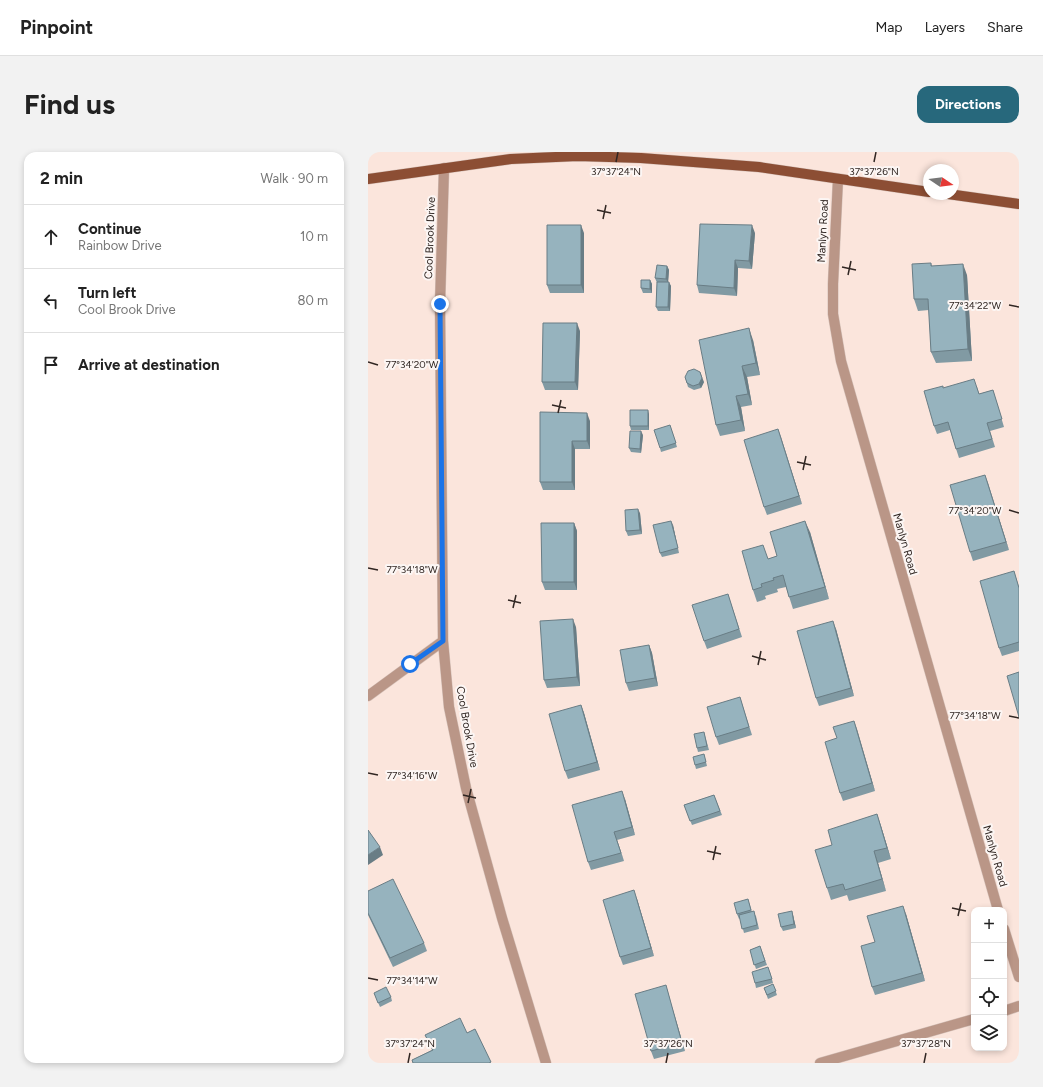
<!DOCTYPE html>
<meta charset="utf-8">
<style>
:root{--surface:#fff;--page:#f2f2f2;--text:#222;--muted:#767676;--line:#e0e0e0;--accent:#27687c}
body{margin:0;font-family:Figtree,sans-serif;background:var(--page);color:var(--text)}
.controls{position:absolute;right:12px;bottom:12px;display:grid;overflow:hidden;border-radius:8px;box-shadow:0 2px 6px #0003}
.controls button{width:36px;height:36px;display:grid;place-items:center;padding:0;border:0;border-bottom:1px solid var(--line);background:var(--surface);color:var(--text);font:20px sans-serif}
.compass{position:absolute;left:555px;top:12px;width:36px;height:36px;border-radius:50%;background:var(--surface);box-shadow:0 2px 6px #0003;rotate:103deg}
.stop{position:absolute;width:12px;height:12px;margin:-9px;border:3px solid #1a73e8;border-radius:50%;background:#fff}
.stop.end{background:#1a73e8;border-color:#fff;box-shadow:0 1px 4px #0008}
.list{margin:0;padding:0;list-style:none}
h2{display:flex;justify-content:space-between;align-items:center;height:52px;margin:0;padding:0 16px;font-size:17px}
h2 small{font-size:13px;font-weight:400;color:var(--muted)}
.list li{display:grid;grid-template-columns:26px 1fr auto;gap:12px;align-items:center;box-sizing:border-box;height:64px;padding:0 16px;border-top:1px solid var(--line)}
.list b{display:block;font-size:15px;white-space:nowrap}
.list p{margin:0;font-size:13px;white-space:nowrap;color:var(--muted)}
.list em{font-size:13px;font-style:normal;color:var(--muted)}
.icon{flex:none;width:22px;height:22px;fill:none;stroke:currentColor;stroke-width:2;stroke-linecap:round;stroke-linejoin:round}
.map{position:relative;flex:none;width:651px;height:911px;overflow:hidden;border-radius:12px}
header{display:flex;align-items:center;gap:24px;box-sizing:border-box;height:56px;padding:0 20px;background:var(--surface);border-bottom:1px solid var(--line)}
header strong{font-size:19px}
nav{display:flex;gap:22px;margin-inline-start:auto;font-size:14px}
.intro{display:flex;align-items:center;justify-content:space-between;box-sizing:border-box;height:96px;padding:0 24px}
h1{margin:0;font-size:28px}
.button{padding:10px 18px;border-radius:12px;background:var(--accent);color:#fff;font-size:14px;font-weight:700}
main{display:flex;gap:24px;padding:0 24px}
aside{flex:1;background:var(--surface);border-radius:12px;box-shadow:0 2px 6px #0003}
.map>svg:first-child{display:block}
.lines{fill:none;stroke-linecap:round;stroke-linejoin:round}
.minor-casing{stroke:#d6c3bb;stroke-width:11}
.major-casing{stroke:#d6c3bb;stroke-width:11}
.minor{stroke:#ba9687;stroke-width:10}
.major{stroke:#8c4e34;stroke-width:10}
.wall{fill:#819aa3}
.shaded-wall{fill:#697d85}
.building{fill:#96b3be;stroke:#697d85}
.route{stroke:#1a73e8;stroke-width:5}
.ticks{fill:none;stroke:#302622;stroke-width:1.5}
.labels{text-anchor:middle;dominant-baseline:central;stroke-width:4;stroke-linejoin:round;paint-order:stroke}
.street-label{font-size:11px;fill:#302622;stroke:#fcf6f4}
.ticks-label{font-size:10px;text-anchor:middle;fill:#302622;stroke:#fcf6f4;stroke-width:4;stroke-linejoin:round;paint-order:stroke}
</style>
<header>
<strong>Pinpoint</strong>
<nav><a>Map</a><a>Layers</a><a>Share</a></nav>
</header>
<div class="intro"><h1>Find us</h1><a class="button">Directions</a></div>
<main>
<aside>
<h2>2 min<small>Walk · 90 m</small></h2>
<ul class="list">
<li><svg class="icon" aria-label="ahead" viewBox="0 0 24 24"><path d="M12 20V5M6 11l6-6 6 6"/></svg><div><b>Continue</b><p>Rainbow Drive</p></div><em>10 m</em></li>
<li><svg class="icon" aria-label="left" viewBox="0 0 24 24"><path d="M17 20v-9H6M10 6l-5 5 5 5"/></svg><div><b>Turn left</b><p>Cool Brook Drive</p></div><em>80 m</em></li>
<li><svg class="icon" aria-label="arrive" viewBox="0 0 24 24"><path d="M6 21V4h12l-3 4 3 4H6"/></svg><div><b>Arrive at destination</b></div></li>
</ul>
</aside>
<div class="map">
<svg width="651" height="911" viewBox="0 0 651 911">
<rect width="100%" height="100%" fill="#fbe5dc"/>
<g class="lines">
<g class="minor-casing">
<path id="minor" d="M 76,16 L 72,152 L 75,489 L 81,555 L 98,636 L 134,766 L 178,911
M 470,27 L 465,132 L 465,162 L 473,209 L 630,758
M 0,544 L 75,489
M 636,777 L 651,825
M 636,859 L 651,854
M 452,911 L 606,867"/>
</g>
<g class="major-casing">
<path id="major" d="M 0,27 L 143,7 L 210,4 L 273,6 L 391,15 L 561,40
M 580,42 L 651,52"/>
</g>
<use href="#minor" class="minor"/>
<use href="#major" class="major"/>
</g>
<path class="wall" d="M 216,81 L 216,141 L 182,141 L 179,133 Z
M 387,81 L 384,117 L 370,116 L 369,144 L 331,141 L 329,133 Z
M 563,111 L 564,114 L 599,123 L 604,209 L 568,211 L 563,200 L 561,158 L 550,159 L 546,147 Z
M 299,114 L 301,118 L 300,130 L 303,134 L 302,159 L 290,159 L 288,155 L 289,131 L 287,126 Z
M 282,128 L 284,132 L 284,141 L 275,141 L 273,136 Z
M 212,179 L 210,238 L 177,238 L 174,230 Z
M 385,188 L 392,223 L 379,225 L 384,253 L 373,255 L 377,279 L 352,284 L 348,273 Z
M 317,225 L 336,230 L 333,236 L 326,238 L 320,235 Z
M 609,235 L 611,242 L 625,238 L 636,275 L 622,279 L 627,295 L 591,306 L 582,278 L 569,282 L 566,274 L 576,236 Z
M 172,260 L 222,269 L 222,297 L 207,297 L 207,338 L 175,338 L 172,330 Z
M 281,262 L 281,278 L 263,278 L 262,274 Z
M 302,273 L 309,295 L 293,300 L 292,296 Z
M 410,277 L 434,352 L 399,363 L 396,355 Z
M 275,283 L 273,301 L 263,300 L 261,296 Z
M 617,323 L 641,398 L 605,409 L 602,400 Z
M 272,361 L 274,382 L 260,384 L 258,379 Z
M 206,371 L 209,379 L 209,438 L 177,438 L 174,430 Z
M 305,373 L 311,401 L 294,405 L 292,401 Z
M 442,380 L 461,447 L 425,457 L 418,435 L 409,437 L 410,440 L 397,444 L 398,447 L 389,450 L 385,438 L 400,407 L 409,404 Z
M 646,419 L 651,435 L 651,499 L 634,504 L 631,496 Z
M 360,442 L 374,485 L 339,497 L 336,489 Z
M 208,475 L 212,534 L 179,536 L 176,528 Z
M 468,477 L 486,544 L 451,554 L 448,546 Z
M 281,493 L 284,501 L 290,534 L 261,539 L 258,531 Z
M 372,545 L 384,583 L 351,593 L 348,585 Z
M 213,553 L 216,561 L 232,618 L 200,627 L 197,619 Z
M 486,569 L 507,639 L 475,649 L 472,641 L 469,586 Z
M 336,580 L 341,598 L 330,600 L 329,596 Z
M 336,602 L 339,614 L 328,617 L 327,613 Z
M 346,643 L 354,663 L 324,673 L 316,653 Z
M 257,647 L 267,683 L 249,688 L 256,709 L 223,718 L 220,710 Z
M 509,662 L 513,674 L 523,707 L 510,711 L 518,739 L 481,749 L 479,743 L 463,748 L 459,736 L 464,693 Z
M 0,739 L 56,791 L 59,799 L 25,815 L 0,763 Z
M 269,747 L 286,804 L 255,813 L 252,805 Z
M 380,747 L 384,760 L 388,764 L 391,777 L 376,781 L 372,766 L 371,767 L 369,762 Z
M 538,762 L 557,829 L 507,843 L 504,835 L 507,790 Z
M 425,763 L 428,776 L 415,779 L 413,775 Z
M 392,794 L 399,813 L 388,817 L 382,798 Z
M 402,820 L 405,831 L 388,836 L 387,831 Z
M 405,832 L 409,843 L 400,847 L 396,836 Z
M 298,833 L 300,841 L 317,899 L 286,907 L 283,899 Z
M 6,841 L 23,845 L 24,849 L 12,855 Z
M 107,877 L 123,911 L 45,911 L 44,908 L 64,898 L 57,883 L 99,881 Z"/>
<path class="shaded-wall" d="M 213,73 L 216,81 L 216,141 L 213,133 Z
M 384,73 L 387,81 L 384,117 L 381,109 Z
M 367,108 L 370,116 L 369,144 L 366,136 Z
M 595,112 L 599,123 L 604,209 L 600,197 Z
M 299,114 L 301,118 L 300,131 L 298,127 Z
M 282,128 L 284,132 L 284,141 L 282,137 Z
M 301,130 L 303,134 L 302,159 L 300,155 Z
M 209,171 L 212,179 L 210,238 L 207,230 Z
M 381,176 L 385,188 L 392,223 L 388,211 Z
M 374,214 L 379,225 L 384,253 L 380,242 Z
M 332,220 L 336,230 L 333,236 L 331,232 Z
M 368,244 L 373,255 L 377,279 L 373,268 Z
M 280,258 L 281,262 L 281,278 L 280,274 Z
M 219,261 L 222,269 L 222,297 L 219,289 Z
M 410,277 L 413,285 L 434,352 L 431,344 Z
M 273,279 L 275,283 L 273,301 L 272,297 Z
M 204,289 L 207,297 L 207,338 L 204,330 Z
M 617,323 L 620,331 L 641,398 L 638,390 Z
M 270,357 L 272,361 L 274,382 L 272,378 Z
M 303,369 L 305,373 L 311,401 L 310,396 Z
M 437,369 L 442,380 L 461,447 L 457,435 Z
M 206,371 L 209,379 L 209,438 L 206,430 Z
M 205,467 L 208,475 L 212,534 L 209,525 Z
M 465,469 L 468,477 L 486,544 L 483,536 Z
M 281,493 L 284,501 L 290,534 L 287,526 Z
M 213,553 L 216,561 L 232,618 L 229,610 Z
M 486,569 L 489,577 L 507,639 L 504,631 Z
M 254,639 L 257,647 L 267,683 L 264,675 Z
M 509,662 L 513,674 L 523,707 L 519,696 Z
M 246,680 L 249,688 L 256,709 L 253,701 Z
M 12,695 L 15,703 L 0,713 L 0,703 Z
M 506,699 L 510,711 L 518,739 L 514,727 Z
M 266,738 L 269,747 L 286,804 L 283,796 Z
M 535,754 L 538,762 L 557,829 L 554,821 Z
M 424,759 L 425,763 L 428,776 L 426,772 Z
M 298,833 L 300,841 L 317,899 L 314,891 Z"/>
<path class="building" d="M 332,72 L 384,73 L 381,109 L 367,108 L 366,136 L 329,133 Z
M 179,73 L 213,73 L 213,133 L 179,133 Z
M 563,111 L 563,114 L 595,112 L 600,197 L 563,200 L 560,147 L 546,147 L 544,112 Z
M 289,113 L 299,114 L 298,127 L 287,126 Z
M 273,128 L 282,128 L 282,137 L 273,136 Z
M 289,130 L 301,130 L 300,155 L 288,155 Z
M 175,171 L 209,171 L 207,230 L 174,230 Z
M 381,176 L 388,211 L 374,214 L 380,242 L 368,244 L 373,268 L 348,273 L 331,188 Z
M 326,217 L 332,220 L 334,226 L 331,232 L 325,234 L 319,231 L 317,225 L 320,219 Z
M 606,227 L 611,242 L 625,238 L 634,267 L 619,271 L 624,287 L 588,297 L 580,270 L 566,274 L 556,239 L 575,234 L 575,236 Z
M 262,258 L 280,258 L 280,274 L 262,274 Z
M 172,260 L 219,261 L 219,289 L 204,289 L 204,330 L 172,330 Z
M 302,273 L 308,291 L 292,296 L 286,278 Z
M 410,277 L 431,344 L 396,355 L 376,288 Z
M 262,279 L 273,279 L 272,297 L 261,296 Z
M 617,323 L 638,390 L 602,400 L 582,333 Z
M 270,357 L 272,378 L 258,379 L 257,358 Z
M 303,369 L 310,396 L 292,401 L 285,373 Z
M 437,369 L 457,435 L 421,445 L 415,423 L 405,426 L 406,428 L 393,432 L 394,435 L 385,438 L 374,399 L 395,393 L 400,407 L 409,404 L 402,380 Z
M 173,371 L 206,371 L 206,430 L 174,430 Z
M 646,419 L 651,436 L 651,490 L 631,496 L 612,429 Z
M 360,442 L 371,477 L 336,489 L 324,453 Z
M 205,467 L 209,525 L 176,528 L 172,469 Z
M 465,469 L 483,536 L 448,546 L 429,479 Z
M 281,493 L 287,526 L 258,531 L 252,498 Z
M 651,520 L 651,565 L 639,524 Z
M 372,545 L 381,575 L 348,585 L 339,555 Z
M 213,553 L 229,610 L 197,619 L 181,562 Z
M 486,569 L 504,631 L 472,641 L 457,590 L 469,586 L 465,575 Z
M 336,580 L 339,594 L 329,596 L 326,582 Z
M 336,602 L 338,610 L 327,613 L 325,605 Z
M 254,639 L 264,675 L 246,680 L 253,701 L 220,710 L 204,653 Z
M 346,643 L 352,659 L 322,669 L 316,653 Z
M 509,662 L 519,696 L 506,699 L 514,727 L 477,738 L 475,732 L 459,736 L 447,698 L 464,693 L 460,678 Z
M 0,678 L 12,695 L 0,703 Z
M 25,727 L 56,791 L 22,806 L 0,761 L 0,739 Z
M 266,738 L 283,796 L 252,805 L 235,748 Z
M 380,747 L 383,758 L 369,762 L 366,751 Z
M 535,754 L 554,821 L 504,835 L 493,794 L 507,790 L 499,764 Z
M 386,759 L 389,773 L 374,777 L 371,763 Z
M 424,759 L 426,772 L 413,775 L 410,762 Z
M 392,794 L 397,809 L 386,813 L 382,798 Z
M 400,815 L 404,827 L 387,831 L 384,820 Z
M 405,832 L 408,839 L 399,843 L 396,836 Z
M 298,833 L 314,891 L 283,899 L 267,842 Z
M 18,835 L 23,845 L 10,851 L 6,841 Z
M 92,866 L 99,881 L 107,877 L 123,910 L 121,911 L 45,911 L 44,908 L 65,898 L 57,883 Z"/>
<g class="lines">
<path class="route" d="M 42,512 L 75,489 L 72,152"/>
</g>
<path class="ticks" d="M 248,10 L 250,0M 506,10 L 508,0M 229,58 L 243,61M 235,67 L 238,53M 474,115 L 488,118M 480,123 L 483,109M 641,153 L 651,155M 0,210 L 10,213M 184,253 L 198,256M 190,261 L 193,248M 429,310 L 443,313M 435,318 L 438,304M 641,358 L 651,361M 0,416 L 10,418M 140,448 L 153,451M 145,456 L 148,443M 384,504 L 398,508M 390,513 L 393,499M 641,564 L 651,566M 0,621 L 10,623M 95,643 L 108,646M 100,651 L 103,637M 339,699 L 353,702M 345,708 L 348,694M 584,756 L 598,759M 590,764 L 593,751M 0,826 L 10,828M 40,911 L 42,901M 298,911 L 300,901M 556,911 L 558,901"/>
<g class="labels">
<g class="street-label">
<text transform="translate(455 79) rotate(-87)">Manlyn Road</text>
<text transform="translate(62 86) rotate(-88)">Cool Brook Drive</text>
<text transform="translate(537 392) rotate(74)">Manlyn Road</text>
<text transform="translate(99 575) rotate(80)">Cool Brook Drive</text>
<text transform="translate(627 704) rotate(74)">Manlyn Road</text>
</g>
</g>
<g class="ticks-label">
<text x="248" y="23">37°37'24"N</text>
<text x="506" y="23">37°37'26"N</text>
<text x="607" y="157">77°34'22"W</text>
<text x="44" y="216">77°34'20"W</text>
<text x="607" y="362">77°34'20"W</text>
<text x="44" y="421">77°34'18"W</text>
<text x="607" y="567">77°34'18"W</text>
<text x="44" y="627">77°34'16"W</text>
<text x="44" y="832">77°34'14"W</text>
<text x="42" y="895">37°37'24"N</text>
<text x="300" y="895">37°37'26"N</text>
<text x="558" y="895">37°37'28"N</text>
</g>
</svg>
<div class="controls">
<button>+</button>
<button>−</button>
<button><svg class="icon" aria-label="locate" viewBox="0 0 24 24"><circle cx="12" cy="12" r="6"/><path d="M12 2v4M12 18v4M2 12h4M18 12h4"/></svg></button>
<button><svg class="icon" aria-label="layers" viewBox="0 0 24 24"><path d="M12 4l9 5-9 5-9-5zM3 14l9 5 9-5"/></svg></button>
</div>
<svg class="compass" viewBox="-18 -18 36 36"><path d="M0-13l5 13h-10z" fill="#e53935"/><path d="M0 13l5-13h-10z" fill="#767676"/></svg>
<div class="stop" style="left:42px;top:512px"></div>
<div class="stop end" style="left:72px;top:152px"></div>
</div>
</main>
